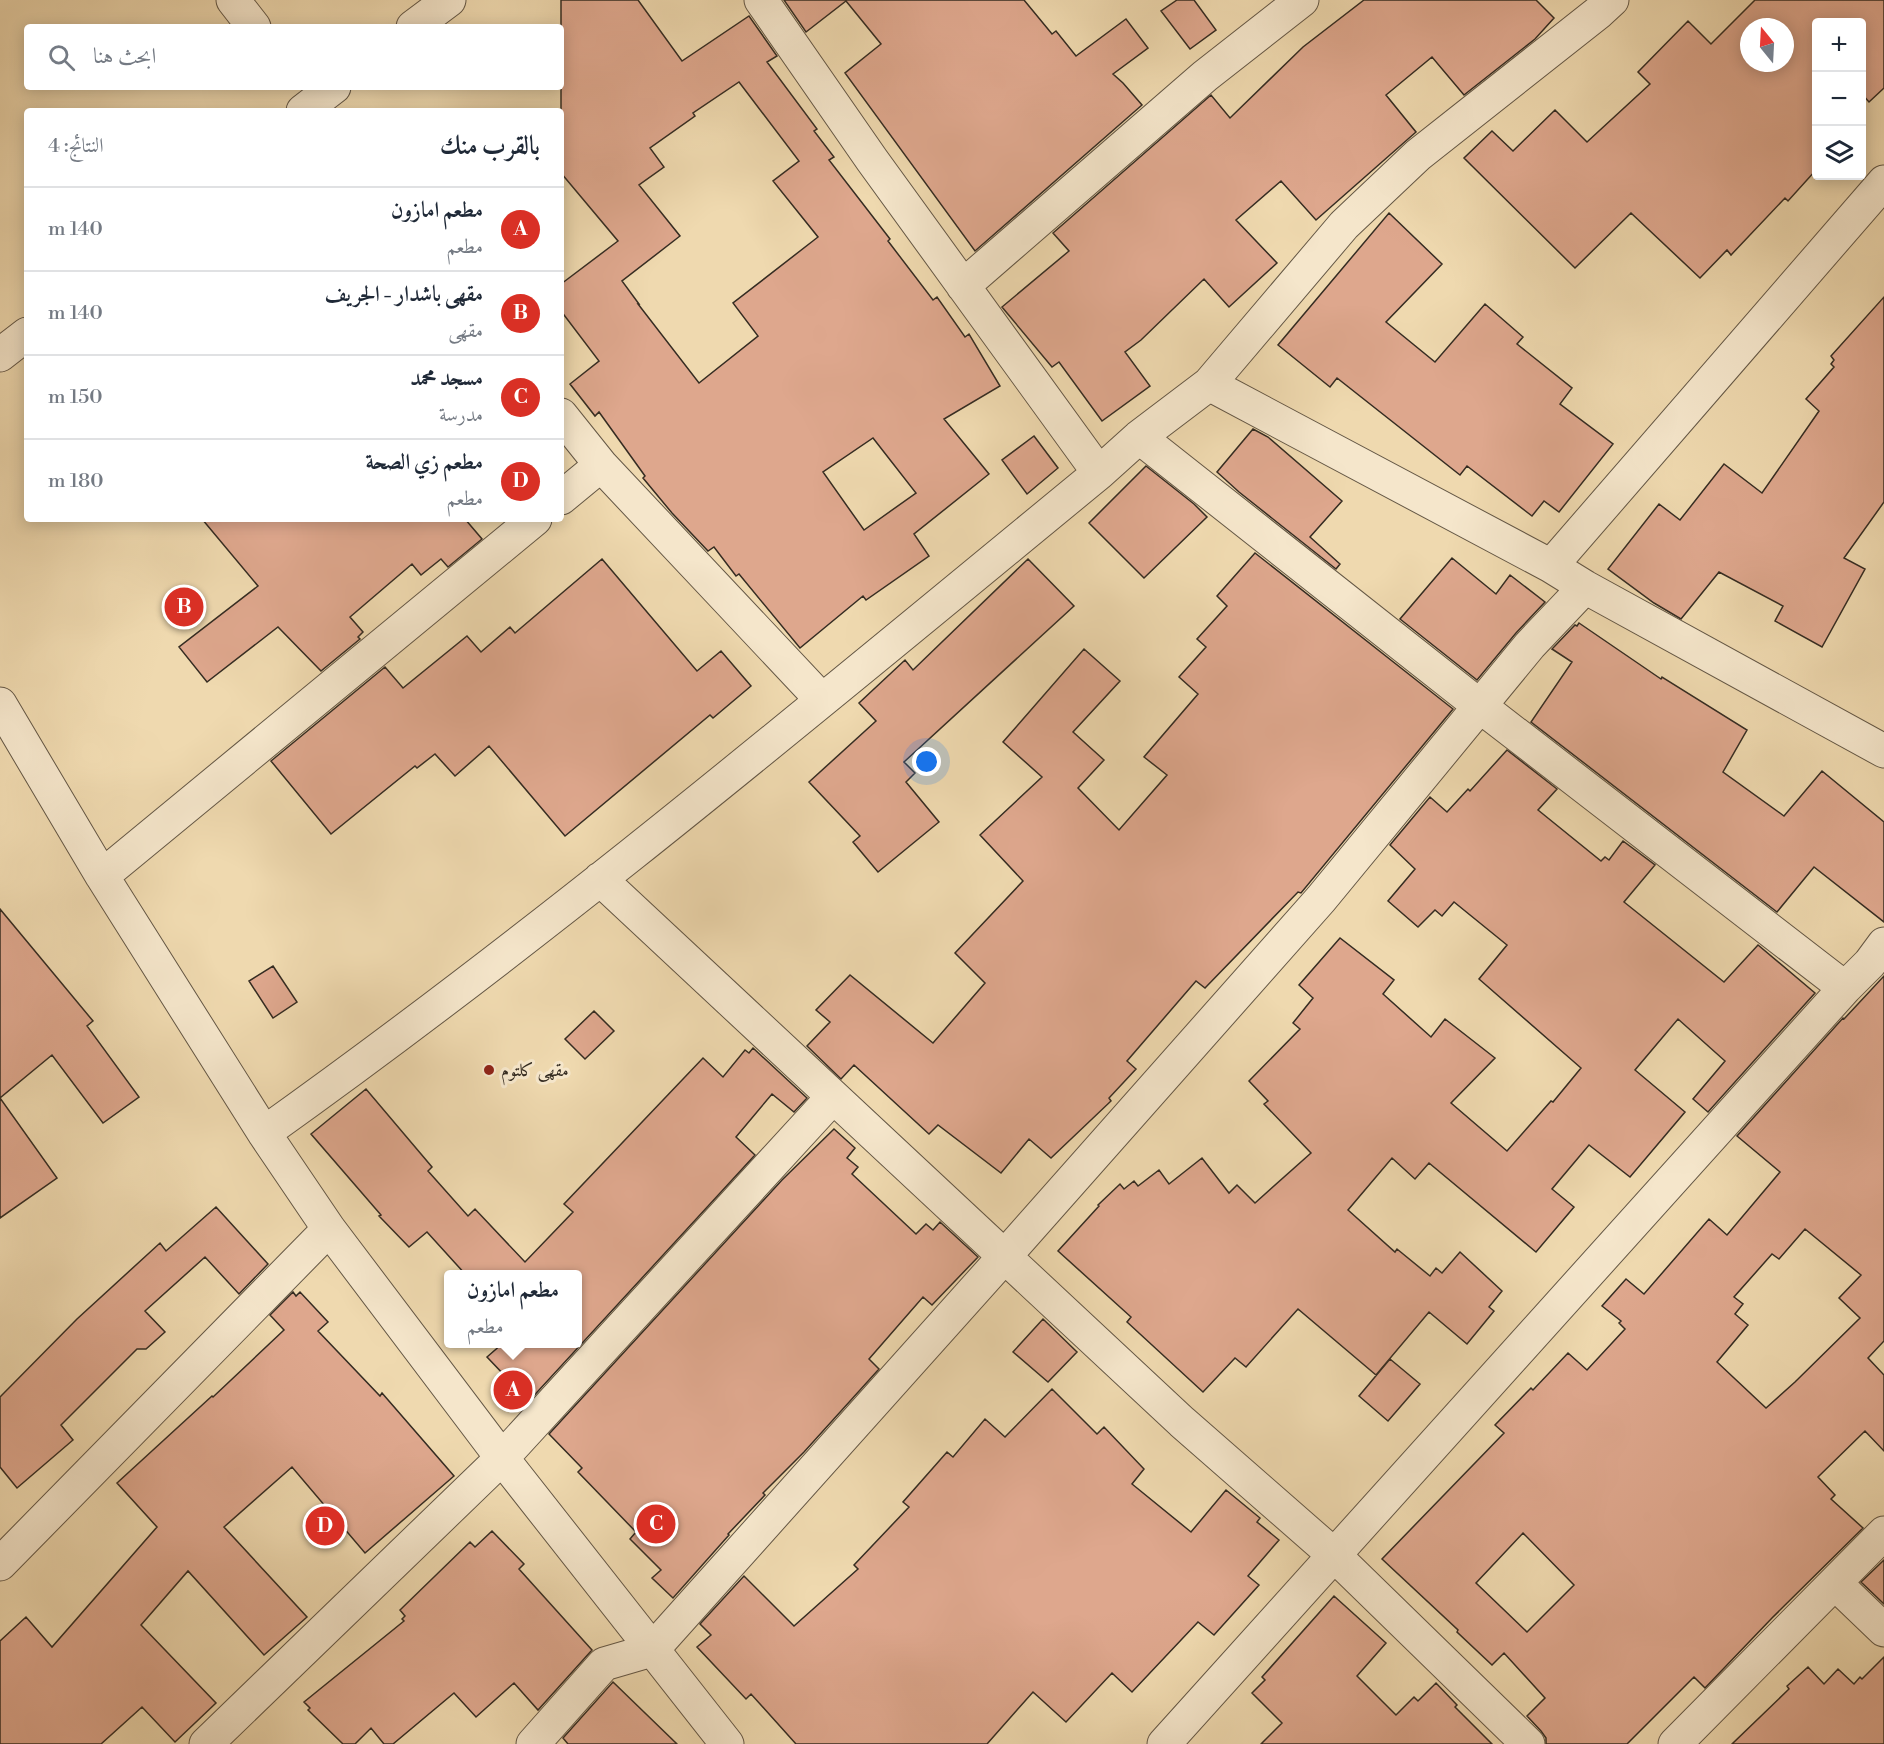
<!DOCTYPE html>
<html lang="ar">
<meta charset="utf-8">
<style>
:root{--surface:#fff;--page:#f2f2f3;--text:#1f2937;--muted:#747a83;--line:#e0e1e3;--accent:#d93025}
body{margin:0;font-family:"Libre Bodoni",Amiri,serif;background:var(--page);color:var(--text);direction:rtl}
.controls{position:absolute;right:18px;top:18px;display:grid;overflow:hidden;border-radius:6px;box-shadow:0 3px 15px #0003}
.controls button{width:54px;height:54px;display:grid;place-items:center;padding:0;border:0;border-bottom:2px solid var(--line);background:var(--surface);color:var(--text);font:30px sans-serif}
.compass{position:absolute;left:1740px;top:18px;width:54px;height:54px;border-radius:50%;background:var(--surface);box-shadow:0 3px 15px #0003;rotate:342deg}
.you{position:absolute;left:927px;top:762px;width:21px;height:21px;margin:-15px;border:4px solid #fff;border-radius:50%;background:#1a73e8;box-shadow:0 0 0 9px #1a73e833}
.badge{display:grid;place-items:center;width:39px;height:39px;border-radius:50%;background:var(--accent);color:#fff;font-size:20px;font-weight:700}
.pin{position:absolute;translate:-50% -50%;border:3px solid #fff;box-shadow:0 2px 6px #0006}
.popup{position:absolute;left:444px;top:1270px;width:138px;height:78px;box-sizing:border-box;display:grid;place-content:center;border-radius:6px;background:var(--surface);filter:drop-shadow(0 2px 4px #0005);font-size:20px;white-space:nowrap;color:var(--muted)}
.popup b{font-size:22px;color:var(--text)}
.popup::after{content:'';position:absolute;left:50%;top:100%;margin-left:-12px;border:12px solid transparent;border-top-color:var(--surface)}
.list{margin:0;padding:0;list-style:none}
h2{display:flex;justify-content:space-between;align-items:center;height:78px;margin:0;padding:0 24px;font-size:26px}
h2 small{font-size:20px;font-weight:400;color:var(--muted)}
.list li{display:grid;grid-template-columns:39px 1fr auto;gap:18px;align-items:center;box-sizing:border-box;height:84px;padding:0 24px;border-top:2px solid var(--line)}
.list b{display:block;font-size:22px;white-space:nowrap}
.list p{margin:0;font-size:20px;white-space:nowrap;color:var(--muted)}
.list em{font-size:20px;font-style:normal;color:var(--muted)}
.icon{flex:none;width:33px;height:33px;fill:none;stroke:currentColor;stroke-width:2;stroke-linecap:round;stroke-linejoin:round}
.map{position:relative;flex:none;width:1884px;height:1744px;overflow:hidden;direction:ltr}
.search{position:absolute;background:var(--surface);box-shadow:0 3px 15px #0003;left:24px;top:24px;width:540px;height:66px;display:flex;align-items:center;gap:15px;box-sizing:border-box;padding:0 21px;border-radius:6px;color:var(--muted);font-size:22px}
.panel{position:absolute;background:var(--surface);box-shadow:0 3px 15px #0003;left:24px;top:108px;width:540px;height:414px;border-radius:6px;direction:rtl}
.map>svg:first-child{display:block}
.building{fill:#dea78d;stroke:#352c22;stroke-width:1.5;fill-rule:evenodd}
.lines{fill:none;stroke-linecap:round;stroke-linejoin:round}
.minor-casing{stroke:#645745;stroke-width:35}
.minor{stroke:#f5e6cb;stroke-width:33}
.poi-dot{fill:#8f2418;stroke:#f5e6cb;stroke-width:2}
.labels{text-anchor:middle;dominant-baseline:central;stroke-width:6;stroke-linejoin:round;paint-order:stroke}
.poi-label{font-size:18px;fill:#352c22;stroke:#f5e6cb;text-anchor:start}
</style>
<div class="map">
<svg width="1884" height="1744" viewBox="0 0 1884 1744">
<rect width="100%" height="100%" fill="#efd9af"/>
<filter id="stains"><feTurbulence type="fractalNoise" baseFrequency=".00333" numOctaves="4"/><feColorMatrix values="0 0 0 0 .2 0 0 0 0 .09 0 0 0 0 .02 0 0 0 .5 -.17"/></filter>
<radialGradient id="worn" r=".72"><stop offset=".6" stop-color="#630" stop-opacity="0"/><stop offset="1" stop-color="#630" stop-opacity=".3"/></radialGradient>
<path class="building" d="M 561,0 L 638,0 L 682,61 L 749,16 L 777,56 L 767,62 L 817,129 L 814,131 L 834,157 L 829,160 L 890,239 L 888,241 L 933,300 L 937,297 L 965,337 L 969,334 L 1000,386 L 944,419 L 989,474 L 914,534 L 929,556 L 866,600 L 863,596 L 800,648 L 739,574 L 736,576 L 714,547 L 708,551 L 672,513 L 643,478 L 645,476 L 599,412 L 595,416 L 570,384 L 599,361 L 561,311 L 561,284 L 618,241 L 561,173 ZM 739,82 L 799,161 L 773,181 L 818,237 L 733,303 L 758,336 L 699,383 L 638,304 L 639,304 L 622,281 L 680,236 L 639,185 L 664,167 L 650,148 L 695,116 L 693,113 ZM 873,438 L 916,493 L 864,530 L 823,472 Z
M 784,0 L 1024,0 L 1052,34 L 1056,31 L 1076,56 L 1126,19 L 1148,48 L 1113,74 L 1123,83 L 1142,105 L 975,251 L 845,73 L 881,44 L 846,1 L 806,32 Z
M 1177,0 L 1194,0 L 1216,30 L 1190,49 L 1161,11 Z
M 1364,0 L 1536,0 L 1554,18 L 1535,39 L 1464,95 L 1432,57 L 1386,95 L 1416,132 L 1316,220 L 1281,181 L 1236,220 L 1277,263 L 1229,307 L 1204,279 L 1141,340 L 1125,352 L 1150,386 L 1102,421 L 1059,362 L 1052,367 L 1002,307 L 1069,251 L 1053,233 L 1211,95 L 1230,118 L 1303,47 Z
M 1755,0 L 1884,0 L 1884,88 L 1869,102 L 1862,94 L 1862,22 L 1816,22 L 1816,170 L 1788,201 L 1785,198 L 1731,255 L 1727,250 L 1700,278 L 1631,213 L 1575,268 L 1464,158 L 1492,131 L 1513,151 L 1555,110 L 1587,142 L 1650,84 L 1638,72 L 1688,21 L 1711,44 ZM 1749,27 L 1785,27 L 1785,63 L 1749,63 Z
M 1389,213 L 1442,264 L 1386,322 L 1435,362 L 1485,304 L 1523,337 L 1517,344 L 1572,388 L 1560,404 L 1613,444 L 1559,512 L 1544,501 L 1532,516 L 1467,466 L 1460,475 L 1337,378 L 1330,387 L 1278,345 Z
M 1884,297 L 1884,502 L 1844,558 L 1865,569 L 1822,647 L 1775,621 L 1783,606 L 1719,572 L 1681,619 L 1654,603 L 1608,569 L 1659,504 L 1680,520 L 1724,464 L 1762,493 L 1819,411 L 1806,399 L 1834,367 L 1831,364 L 1834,360 L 1831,356 Z
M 1253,429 L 1268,437 L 1342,501 L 1310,537 L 1340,564 L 1336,569 L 1239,492 L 1217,472 Z
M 1034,436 L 1058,468 L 1027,494 L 1002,460 Z
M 1146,466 L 1194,504 L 1207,517 L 1144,578 L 1089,523 Z
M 202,519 L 465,519 L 482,539 L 448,567 L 441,559 L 421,575 L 412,564 L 350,617 L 363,632 L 358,637 L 360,639 L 321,671 L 278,627 L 207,682 L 179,647 L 258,586 Z
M 1255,553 L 1453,709 L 1301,893 L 1298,892 L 1205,988 L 1196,981 L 1127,1061 L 1136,1069 L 1109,1098 L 1111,1101 L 1051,1158 L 1029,1139 L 1001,1173 L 938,1125 L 929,1134 L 854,1065 L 841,1079 L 807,1046 L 830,1022 L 816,1010 L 850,975 L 933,1043 L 985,983 L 955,953 L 1023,881 L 980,835 L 1042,777 L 1003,742 L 1084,649 L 1120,681 L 1073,732 L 1104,760 L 1078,788 L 1119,830 L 1167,775 L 1144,757 L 1198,694 L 1179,677 L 1206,647 L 1197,639 L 1227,606 L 1217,596 Z
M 1452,558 L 1496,594 L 1510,575 L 1545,602 L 1516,633 L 1477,680 L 1400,619 Z
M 602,559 L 697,671 L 721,651 L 751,686 L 713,718 L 710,715 L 565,836 L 489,746 L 455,776 L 435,754 L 417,768 L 415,766 L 331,834 L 271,761 L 385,667 L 403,688 L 467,636 L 481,652 L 510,627 L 515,633 Z
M 1028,559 L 1074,606 L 904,762 L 915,773 L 906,782 L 939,822 L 878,872 L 853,842 L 860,836 L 809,782 L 876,721 L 859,703 L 905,660 L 913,670 Z
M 1579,623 L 1661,679 L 1662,677 L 1747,730 L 1723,772 L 1784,816 L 1822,771 L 1884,822 L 1884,922 L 1814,867 L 1777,912 L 1531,722 L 1572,662 L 1552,649 L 1575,625 L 1577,626 Z
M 1507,750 L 1557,789 L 1538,810 L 1601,861 L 1605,857 L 1609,860 L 1623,841 L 1655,865 L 1624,902 L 1724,982 L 1758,945 L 1815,993 L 1708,1112 L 1693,1099 L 1725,1061 L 1678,1019 L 1635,1070 L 1685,1112 L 1630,1177 L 1589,1145 L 1552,1189 L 1574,1207 L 1536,1252 L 1429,1163 L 1415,1179 L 1392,1158 L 1348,1210 L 1395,1252 L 1397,1249 L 1430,1276 L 1436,1268 L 1442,1273 L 1460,1252 L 1502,1291 L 1489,1307 L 1494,1311 L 1467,1344 L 1429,1312 L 1376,1375 L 1298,1309 L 1246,1367 L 1235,1358 L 1203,1392 L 1127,1322 L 1131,1317 L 1058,1251 L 1099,1206 L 1098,1205 L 1120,1184 L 1124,1189 L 1134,1181 L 1138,1186 L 1159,1170 L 1169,1184 L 1202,1158 L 1229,1193 L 1237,1185 L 1255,1203 L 1311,1153 L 1264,1104 L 1268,1101 L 1249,1081 L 1300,1029 L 1293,1023 L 1313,998 L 1299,985 L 1340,938 L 1394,980 L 1383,994 L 1431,1037 L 1445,1019 L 1495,1058 L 1451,1103 L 1507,1151 L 1551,1101 L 1553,1102 L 1581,1068 L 1479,979 L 1507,945 L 1454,902 L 1442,916 L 1435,910 L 1418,927 L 1388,901 L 1415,869 L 1390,845 L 1430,797 L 1447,812 L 1468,789 L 1470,791 Z
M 0,909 L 93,1021 L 87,1026 L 139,1097 L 103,1123 L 52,1055 L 0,1098 L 57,1178 L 0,1218 Z
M 273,966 L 297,1002 L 273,1018 L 249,981 Z
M 1884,976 L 1884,1341 L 1868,1358 L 1884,1375 L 1884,1451 L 1865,1431 L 1818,1477 L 1835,1495 L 1831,1499 L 1863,1528 L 1772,1618 L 1705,1688 L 1694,1677 L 1627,1744 L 1546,1744 L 1546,1738 L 1541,1731 L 1527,1716 L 1545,1698 L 1504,1653 L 1492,1665 L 1457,1632 L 1458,1630 L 1382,1559 L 1504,1433 L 1495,1425 L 1531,1388 L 1533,1390 L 1568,1353 L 1587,1370 L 1625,1329 L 1619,1323 L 1621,1321 L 1602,1306 L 1626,1279 L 1644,1294 L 1709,1219 L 1727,1235 L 1780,1172 L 1737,1136 L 1843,1018 L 1844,1019 ZM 1805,1229 L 1861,1275 L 1839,1298 L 1860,1318 L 1795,1382 L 1766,1408 L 1717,1362 L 1748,1325 L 1735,1314 L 1743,1304 L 1734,1297 L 1772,1254 L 1779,1259 ZM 1523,1533 L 1574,1585 L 1527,1632 L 1476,1583 Z
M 594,1011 L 614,1031 L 585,1059 L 565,1039 Z
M 753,1048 L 807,1098 L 794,1112 L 772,1094 L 736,1137 L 755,1155 L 529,1401 L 487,1357 L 502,1344 L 578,1344 L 578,1275 L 466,1275 L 427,1232 L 409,1247 L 379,1216 L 381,1215 L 311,1134 L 366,1089 L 432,1167 L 428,1171 L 468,1216 L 475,1209 L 525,1262 L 573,1212 L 564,1204 L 703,1058 L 723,1077 L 745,1050 L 749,1053 Z
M 834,1129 L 855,1148 L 847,1158 L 858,1167 L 852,1174 L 916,1234 L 926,1224 L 933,1230 L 940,1222 L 978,1257 L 932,1305 L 923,1297 L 869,1359 L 879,1369 L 804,1452 L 763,1493 L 765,1495 L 728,1534 L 729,1535 L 673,1598 L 652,1578 L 661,1570 L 630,1539 L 636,1532 L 578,1472 L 582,1468 L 549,1434 L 782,1180 Z
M 216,1207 L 268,1264 L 239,1294 L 205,1257 L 145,1311 L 165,1332 L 146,1349 L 137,1349 L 61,1425 L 73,1440 L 17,1488 L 0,1467 L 0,1397 L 77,1319 L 160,1243 L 166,1251 Z
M 293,1292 L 296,1296 L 300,1292 L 328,1322 L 318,1331 L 380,1396 L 382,1393 L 454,1476 L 365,1553 L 292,1467 L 224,1527 L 307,1617 L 264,1655 L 188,1571 L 141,1625 L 216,1703 L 175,1742 L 142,1707 L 101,1744 L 0,1744 L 0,1641 L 26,1617 L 52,1647 L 157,1527 L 117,1483 L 212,1396 L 213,1397 L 284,1330 L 270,1315 Z
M 1043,1319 L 1077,1352 L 1048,1382 L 1013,1352 Z
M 1390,1359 L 1420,1384 L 1388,1421 L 1359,1396 Z
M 1052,1389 L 1097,1434 L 1104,1427 L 1144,1469 L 1132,1484 L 1191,1532 L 1226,1490 L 1260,1518 L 1257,1522 L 1279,1540 L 1248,1576 L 1259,1585 L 1214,1635 L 1198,1622 L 1132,1692 L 1112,1673 L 1066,1722 L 1033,1692 L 987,1744 L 796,1744 L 751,1694 L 746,1699 L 697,1647 L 711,1635 L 700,1624 L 744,1576 L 794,1626 L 858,1569 L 854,1565 L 909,1507 L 903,1502 L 947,1452 L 953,1457 L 985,1419 L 1005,1437 Z
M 492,1531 L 524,1564 L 519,1569 L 592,1650 L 538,1710 L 514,1683 L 476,1717 L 454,1693 L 393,1744 L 384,1744 L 371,1728 L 355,1744 L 343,1744 L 308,1710 L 310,1708 L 304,1702 L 404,1621 L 402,1619 L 405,1616 L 400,1610 L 470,1542 L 475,1547 Z
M 1884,1560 L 1884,1604 L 1861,1582 Z
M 1334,1596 L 1386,1643 L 1357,1676 L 1396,1715 L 1414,1697 L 1418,1701 L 1436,1683 L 1457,1705 L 1455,1707 L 1492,1744 L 1261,1744 L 1282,1723 L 1252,1693 L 1265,1680 L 1262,1677 Z
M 1884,1657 L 1884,1744 L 1732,1744 L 1789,1689 L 1787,1686 L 1808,1667 L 1824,1684 L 1838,1669 L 1854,1684 L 1860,1677 L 1862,1679 Z
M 613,1682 L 677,1744 L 568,1744 L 563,1738 Z"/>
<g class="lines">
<g class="minor-casing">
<path id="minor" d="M 233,0 L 254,27
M 761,0 L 872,160 L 1099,473
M 413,27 L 449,0
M 303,111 L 334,87
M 963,286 L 1205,76 L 1302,0
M 0,355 L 27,334
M 1209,384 L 1551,566 L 1585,587 L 1884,751
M 561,415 L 601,465 L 822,700
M 1139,437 L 1481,707 L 1845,988
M 561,498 L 601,465
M 1551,566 L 1884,182
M 0,704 L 102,876 L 264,1133 L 329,1229 L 502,1458 L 727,1744
M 102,876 L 535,519
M 600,879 L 1182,1422 L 1334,1555 L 1528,1744
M 264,1133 C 553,927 825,698 1099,473 L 1139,437 L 1209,384 L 1344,225 L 1418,155 L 1599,12 L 1612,0
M 0,1564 L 329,1229
M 1835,1583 L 1884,1630
M 206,1744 L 502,1458 L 833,1097
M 533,1744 L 604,1664 L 652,1650 L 1004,1257 L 1321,899 L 1530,645 L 1585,587
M 1164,1744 L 1845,988 L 1870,963 L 1884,944
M 1675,1744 L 1884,1533"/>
</g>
<use href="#minor" class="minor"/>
</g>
<circle class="poi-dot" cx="489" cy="1070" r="6"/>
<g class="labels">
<g class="poi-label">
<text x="501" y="1070">مقهى كلتوم</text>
</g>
</g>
<rect width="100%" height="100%" filter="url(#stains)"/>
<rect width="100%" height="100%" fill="url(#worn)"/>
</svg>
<div class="controls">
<button>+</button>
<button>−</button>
<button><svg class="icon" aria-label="layers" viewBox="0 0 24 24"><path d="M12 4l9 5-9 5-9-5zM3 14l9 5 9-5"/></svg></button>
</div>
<svg class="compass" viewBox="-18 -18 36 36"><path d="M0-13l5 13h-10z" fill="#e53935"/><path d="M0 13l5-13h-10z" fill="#747a83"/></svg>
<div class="you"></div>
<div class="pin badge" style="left:513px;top:1390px">A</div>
<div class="popup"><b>مطعم امازون</b>مطعم</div>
<div class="pin badge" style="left:184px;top:607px">B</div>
<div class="pin badge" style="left:656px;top:1524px">C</div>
<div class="pin badge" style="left:325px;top:1526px">D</div>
<div class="search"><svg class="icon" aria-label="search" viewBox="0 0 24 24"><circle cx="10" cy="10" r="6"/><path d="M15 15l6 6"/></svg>ابحث هنا</div>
<section class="panel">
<h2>بالقرب منك<small>النتائج: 4</small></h2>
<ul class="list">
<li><span class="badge">A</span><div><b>مطعم امازون</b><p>مطعم</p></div><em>140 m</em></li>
<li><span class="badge">B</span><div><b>مقهى باشدار - الجريف</b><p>مقهى</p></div><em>140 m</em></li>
<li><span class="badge">C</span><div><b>مسجد محمد</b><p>مدرسة</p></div><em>150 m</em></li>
<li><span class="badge">D</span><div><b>مطعم زي الصحة</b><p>مطعم</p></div><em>180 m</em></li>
</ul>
</section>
</div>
